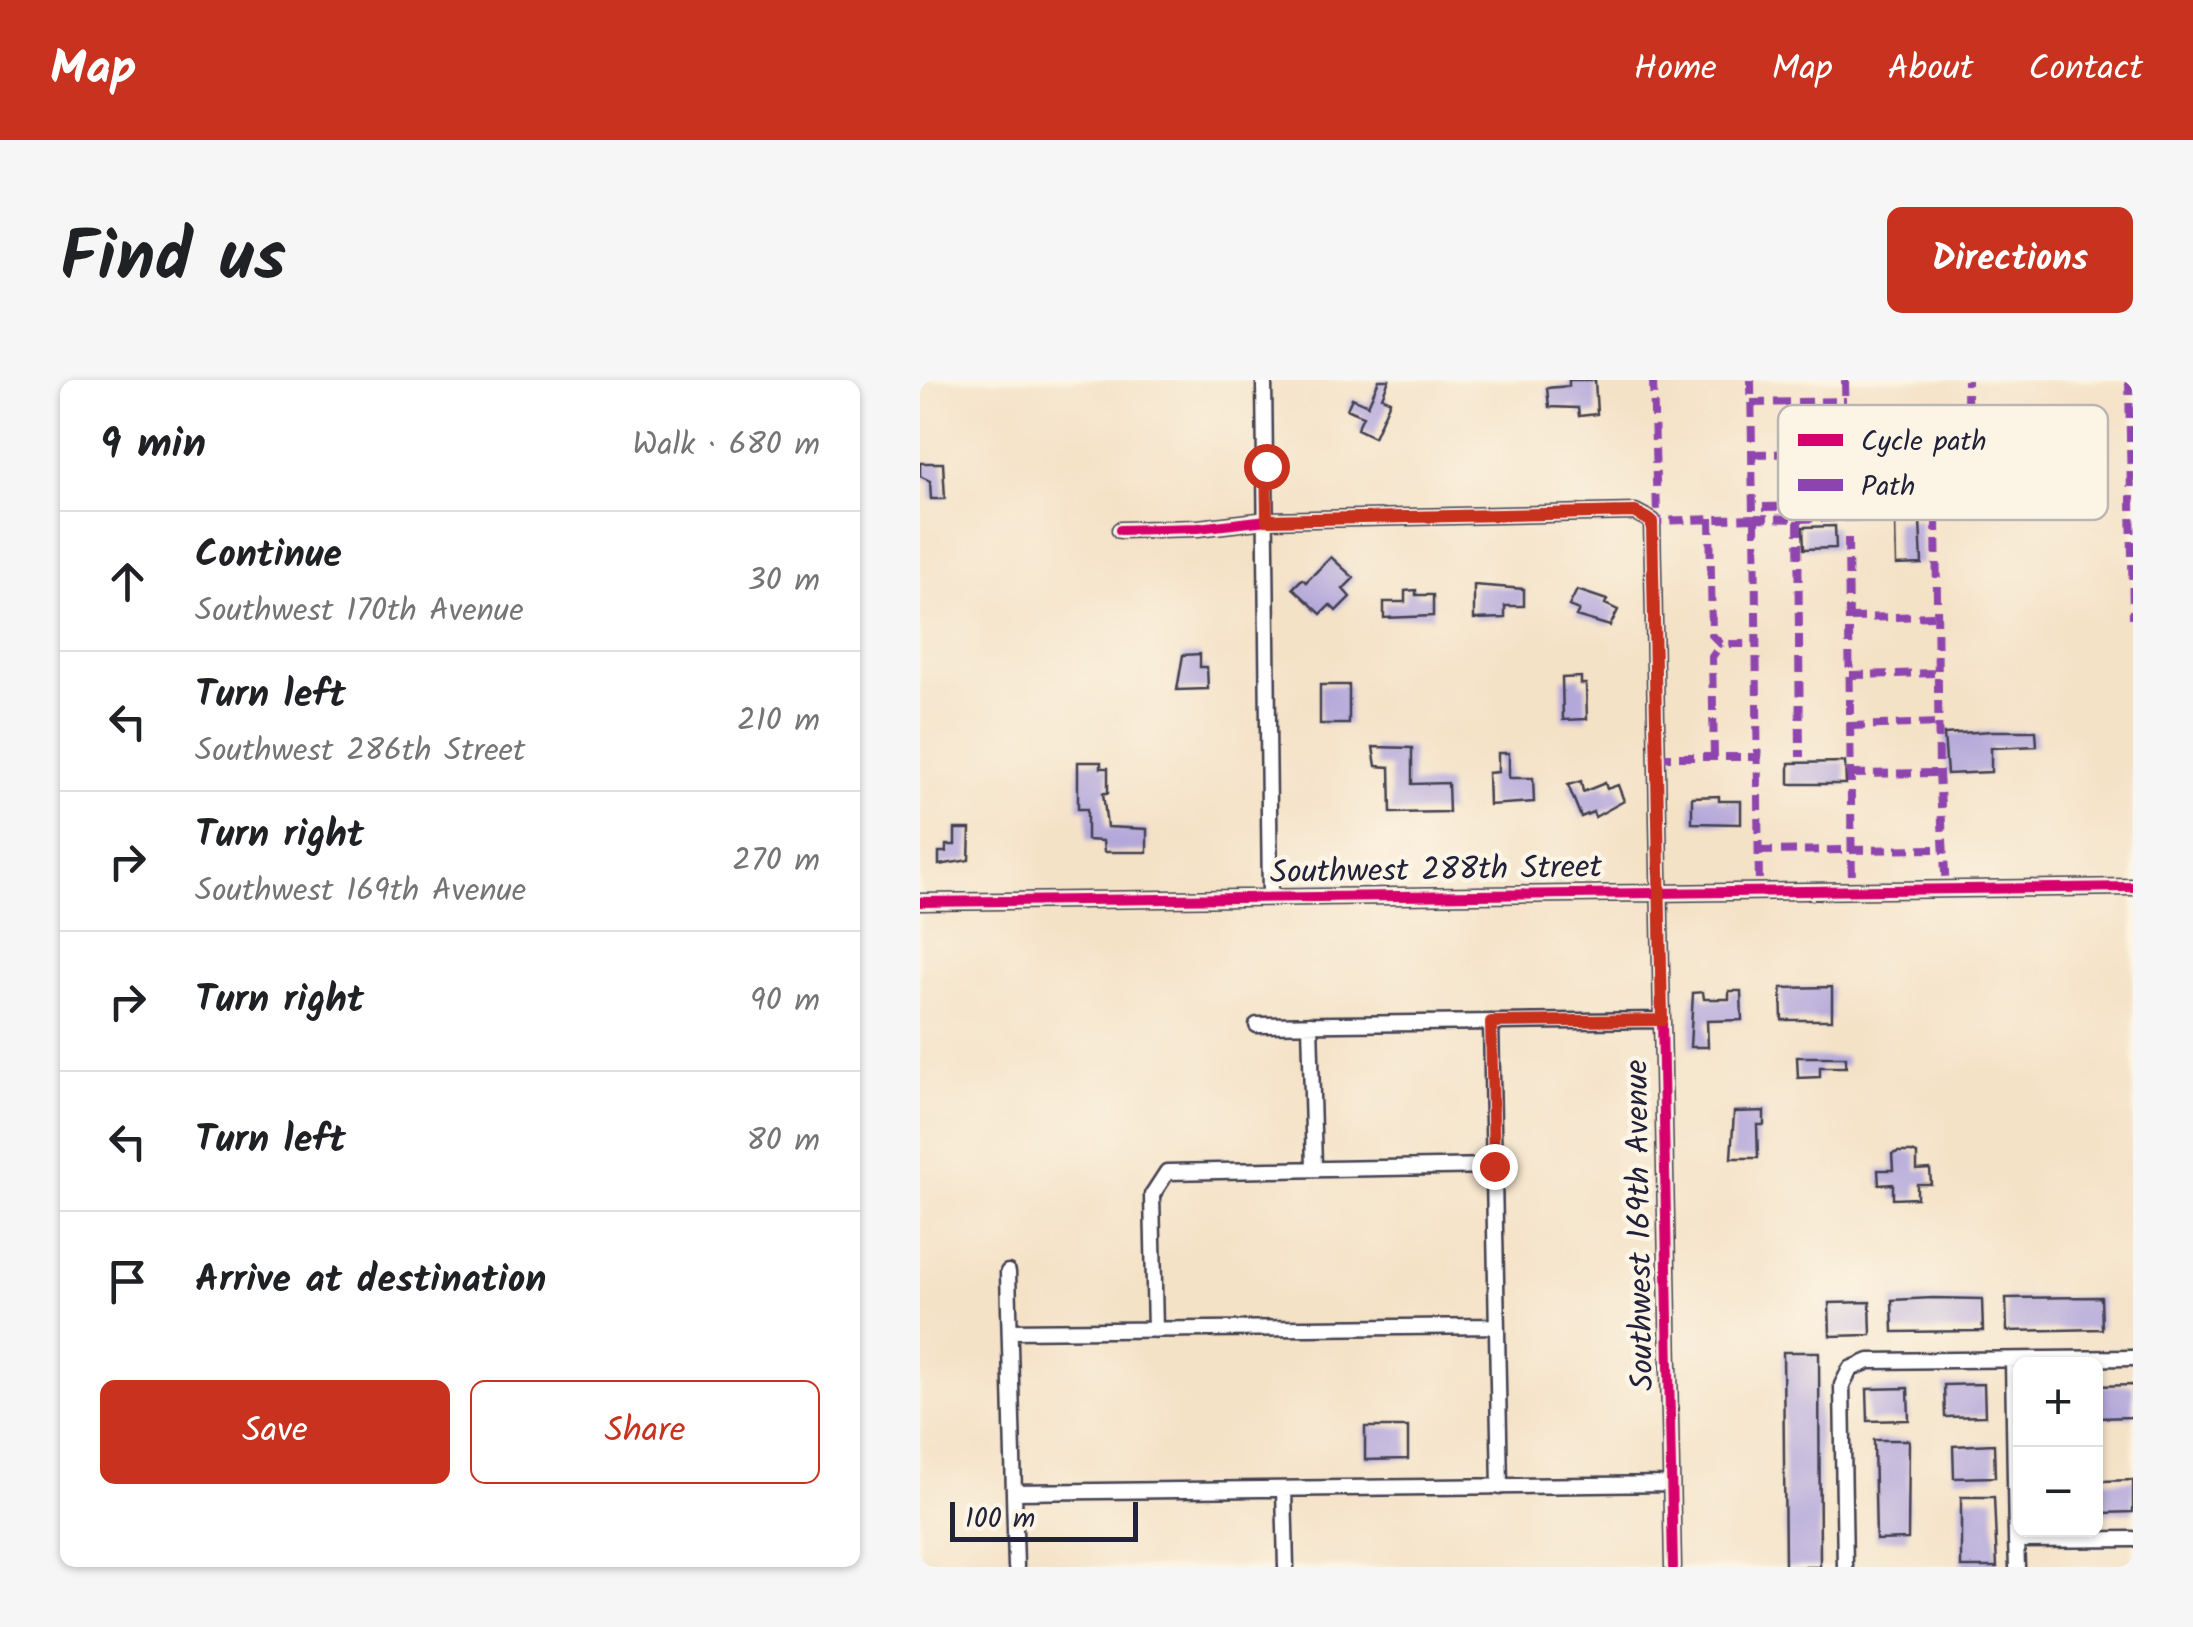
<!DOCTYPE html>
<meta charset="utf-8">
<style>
:root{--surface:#fff;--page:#f6f6f6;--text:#202124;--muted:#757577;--line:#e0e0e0;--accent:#c8321e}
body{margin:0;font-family:Kalam,sans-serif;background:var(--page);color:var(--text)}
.controls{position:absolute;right:30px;bottom:30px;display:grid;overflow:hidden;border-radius:15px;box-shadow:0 2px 8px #0004}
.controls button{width:90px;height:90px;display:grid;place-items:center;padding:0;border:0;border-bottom:2px solid var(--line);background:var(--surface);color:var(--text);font:50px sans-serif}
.scale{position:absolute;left:30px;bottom:25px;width:188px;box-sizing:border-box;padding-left:10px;border:5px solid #22223b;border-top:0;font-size:28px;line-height:35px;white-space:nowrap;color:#22223b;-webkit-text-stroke:8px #fcf5e5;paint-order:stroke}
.stop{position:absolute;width:30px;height:30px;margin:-22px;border:8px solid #c8321e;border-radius:50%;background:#fff}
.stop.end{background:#c8321e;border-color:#fff;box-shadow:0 2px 10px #0008}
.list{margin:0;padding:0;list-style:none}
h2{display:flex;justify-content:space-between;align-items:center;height:130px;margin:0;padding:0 40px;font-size:42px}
h2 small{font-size:32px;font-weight:400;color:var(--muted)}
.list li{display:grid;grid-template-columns:65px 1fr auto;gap:30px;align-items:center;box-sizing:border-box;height:140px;padding:0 40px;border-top:2px solid var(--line)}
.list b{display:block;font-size:38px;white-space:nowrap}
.list p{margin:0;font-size:32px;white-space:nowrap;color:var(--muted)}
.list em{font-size:32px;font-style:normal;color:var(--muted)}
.actions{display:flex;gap:20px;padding:30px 40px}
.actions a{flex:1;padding:22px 0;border:2px solid var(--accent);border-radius:15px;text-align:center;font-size:35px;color:var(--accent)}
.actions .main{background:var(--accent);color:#fff}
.icon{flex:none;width:55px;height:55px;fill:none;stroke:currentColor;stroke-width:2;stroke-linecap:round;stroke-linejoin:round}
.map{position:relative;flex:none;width:1213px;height:1187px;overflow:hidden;border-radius:15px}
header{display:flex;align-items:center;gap:60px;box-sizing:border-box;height:140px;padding:0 50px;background:var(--accent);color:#fff}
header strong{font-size:48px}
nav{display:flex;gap:55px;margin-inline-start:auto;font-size:35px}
.intro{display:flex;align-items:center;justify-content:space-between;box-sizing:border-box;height:240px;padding:0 60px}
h1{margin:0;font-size:70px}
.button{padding:25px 45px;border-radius:15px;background:var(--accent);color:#fff;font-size:35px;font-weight:700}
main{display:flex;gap:60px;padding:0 60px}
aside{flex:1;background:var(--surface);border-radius:15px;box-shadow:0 2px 8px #0004}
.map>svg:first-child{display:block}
.building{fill:#b4a8da}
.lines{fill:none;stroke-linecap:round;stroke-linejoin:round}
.minor-casing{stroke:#423f50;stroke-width:19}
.minor{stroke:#fff;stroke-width:14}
.quiet{stroke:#8e44ad;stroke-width:8;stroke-dasharray:15 8;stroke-linecap:butt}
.cycleway-casing{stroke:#fcf5e5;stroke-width:16}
.cycleway{stroke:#d6006c;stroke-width:10}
.route{stroke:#c8321e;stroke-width:12}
.labels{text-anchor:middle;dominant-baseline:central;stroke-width:9;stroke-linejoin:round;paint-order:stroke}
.street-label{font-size:32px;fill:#22223b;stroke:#fcf5e5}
.key{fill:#fcf5e5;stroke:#bbb6b2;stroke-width:2.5}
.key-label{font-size:28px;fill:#22223b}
</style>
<header>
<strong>Map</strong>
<nav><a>Home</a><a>Map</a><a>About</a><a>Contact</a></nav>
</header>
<div class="intro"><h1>Find us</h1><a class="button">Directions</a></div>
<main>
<aside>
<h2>9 min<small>Walk · 680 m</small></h2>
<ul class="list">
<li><svg class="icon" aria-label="ahead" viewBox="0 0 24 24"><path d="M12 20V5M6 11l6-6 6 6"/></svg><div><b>Continue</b><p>Southwest 170th Avenue</p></div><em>30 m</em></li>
<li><svg class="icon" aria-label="left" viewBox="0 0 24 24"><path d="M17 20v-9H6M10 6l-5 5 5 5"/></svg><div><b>Turn left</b><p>Southwest 286th Street</p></div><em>210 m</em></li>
<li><svg class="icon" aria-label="right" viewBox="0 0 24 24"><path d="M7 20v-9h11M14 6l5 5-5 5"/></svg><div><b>Turn right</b><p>Southwest 169th Avenue</p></div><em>270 m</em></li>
<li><svg class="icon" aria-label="right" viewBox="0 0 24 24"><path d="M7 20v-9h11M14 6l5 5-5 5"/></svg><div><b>Turn right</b></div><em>90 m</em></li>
<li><svg class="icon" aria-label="left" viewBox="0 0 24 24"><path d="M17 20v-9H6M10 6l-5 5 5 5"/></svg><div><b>Turn left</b></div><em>80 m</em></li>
<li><svg class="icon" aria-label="arrive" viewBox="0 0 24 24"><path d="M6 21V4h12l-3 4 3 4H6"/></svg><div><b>Arrive at destination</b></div></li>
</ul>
<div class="actions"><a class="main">Save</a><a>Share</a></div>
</aside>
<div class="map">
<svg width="1213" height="1187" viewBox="0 0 1213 1187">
<rect width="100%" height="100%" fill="#fcf5e5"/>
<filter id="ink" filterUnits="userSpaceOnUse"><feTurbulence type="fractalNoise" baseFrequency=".01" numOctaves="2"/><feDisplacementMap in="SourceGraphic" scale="20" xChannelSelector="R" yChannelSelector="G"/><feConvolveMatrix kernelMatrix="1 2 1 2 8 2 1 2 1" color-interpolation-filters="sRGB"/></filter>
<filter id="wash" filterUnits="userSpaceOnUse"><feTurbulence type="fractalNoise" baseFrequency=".0048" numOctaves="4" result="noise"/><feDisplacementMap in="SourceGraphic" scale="40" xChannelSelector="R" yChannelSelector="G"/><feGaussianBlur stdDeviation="2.25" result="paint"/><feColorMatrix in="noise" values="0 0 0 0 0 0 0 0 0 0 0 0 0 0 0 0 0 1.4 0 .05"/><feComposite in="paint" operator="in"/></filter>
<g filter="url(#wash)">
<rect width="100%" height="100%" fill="#f4e2c7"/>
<g id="blocks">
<path class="building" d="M 459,0 L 469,0 L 462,17 L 470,21 L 454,57 L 437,49 L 443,36 L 427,29 L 432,18 L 448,25 Z
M 649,0 L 675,0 L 677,34 L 659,36 L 658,28 L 629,27 L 627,8 L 649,6 Z
M 0,83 L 23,83 L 25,119 L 11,119 L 10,101 L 0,96 Z
M 1000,140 L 1002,184 L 976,185 L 975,141 Z
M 915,146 L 916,168 L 884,169 L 883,147 Z
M 411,177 L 434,198 L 423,209 L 430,217 L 416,231 L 410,225 L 401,234 L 373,208 L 382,199 L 386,202 Z
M 554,205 L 604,209 L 604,226 L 585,226 L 585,238 L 554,239 Z
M 496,210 L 496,215 L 513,215 L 513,236 L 464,238 L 464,222 L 485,222 L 485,211 Z
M 657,210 L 687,220 L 685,224 L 698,230 L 690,246 L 656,236 L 659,230 L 649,226 Z
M 280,274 L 280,287 L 287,287 L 288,309 L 257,310 L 263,275 Z
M 661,297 L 661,304 L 666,304 L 667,339 L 643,340 L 642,298 Z
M 400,305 L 429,305 L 429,344 L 400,344 Z
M 1073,351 L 1116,351 L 1117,366 L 1071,368 L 1071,392 L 1027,394 L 1024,354 Z
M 453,367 L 492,368 L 492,404 L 528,403 L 529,432 L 471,433 L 470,387 L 456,386 Z
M 578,373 L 589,373 L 589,398 L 613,398 L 614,422 L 569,425 L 568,393 L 578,392 Z
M 158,382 L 181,382 L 181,388 L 188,388 L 188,413 L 183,413 L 187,447 L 227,449 L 227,472 L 184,472 L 183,461 L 167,460 L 167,429 L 158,429 Z
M 925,382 L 926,404 L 869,404 L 869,383 Z
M 661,401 L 663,412 L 685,403 L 687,409 L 698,405 L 704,421 L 675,437 L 673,432 L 661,437 L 648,405 Z
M 799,416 L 799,421 L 821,421 L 821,444 L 772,443 L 772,417 Z
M 35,449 L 50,449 L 49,480 L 19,485 L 19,472 L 26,472 L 26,465 L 35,465 Z
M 912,607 L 912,640 L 862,640 L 861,608 Z
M 809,611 L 821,611 L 822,640 L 787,641 L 788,667 L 770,667 L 773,613 L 783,612 L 784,619 L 809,619 Z
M 877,677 L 926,677 L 926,687 L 900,687 L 900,697 L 878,698 Z
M 844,731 L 844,745 L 837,745 L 838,778 L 811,778 L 814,732 Z
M 978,772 L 992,772 L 997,774 L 997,790 L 1010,789 L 1011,804 L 997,804 L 997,818 L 973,819 L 973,804 L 959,805 L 958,790 L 973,790 L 972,774 Z
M 1181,917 L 1182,949 L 1087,951 L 1086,918 Z
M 1013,918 L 1062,919 L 1063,951 L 973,952 L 972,920 Z
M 950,922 L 951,955 L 910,956 L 909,923 Z
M 863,972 L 899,972 L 900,1187 L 865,1187 Z
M 1064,1004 L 1065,1036 L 1025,1037 L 1024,1005 Z
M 1213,1005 L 1213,1037 L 1177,1038 L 1176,1006 Z
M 988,1008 L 989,1040 L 948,1041 L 947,1009 Z
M 445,1047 L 488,1047 L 488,1079 L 445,1080 Z
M 954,1060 L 989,1060 L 988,1159 L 956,1160 Z
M 1074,1064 L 1075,1097 L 1034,1098 L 1033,1066 Z
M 1213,1100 L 1213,1132 L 1183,1133 L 1182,1101 Z
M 1041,1117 L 1074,1117 L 1077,1187 L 1041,1187 Z"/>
</g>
</g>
<g filter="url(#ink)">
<use href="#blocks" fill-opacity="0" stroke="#423f50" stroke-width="2.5"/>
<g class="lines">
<g class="minor-casing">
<path id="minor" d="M 344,0 L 350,518
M 200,150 L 278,148 L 347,140 L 715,132 L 732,141 L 753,1187
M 0,522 L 1213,507
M 571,642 L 580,1107
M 390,644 L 394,787
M 337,645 L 742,640
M 88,892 L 96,1187
M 235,950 L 232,815 L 247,792 L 574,786
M 90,951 L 576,946
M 1093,980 L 1096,1160 L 1213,1159
M 364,1109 L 366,1187
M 94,1112 L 751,1104
M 1096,1160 L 1097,1187
M 925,1187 L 922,1005 L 930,989 L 949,981 L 1213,978"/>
</g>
<use href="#minor" class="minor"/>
<path class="quiet" d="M 733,0 L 737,134 L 732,141 L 833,138
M 831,0 L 833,138 L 878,139 L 880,377
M 925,0 L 928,139
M 1209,0 L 1213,239
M 831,23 L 926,21
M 832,74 L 926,73
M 843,127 L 928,125
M 1016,137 L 1019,393 L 1026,509
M 790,138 L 792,255 L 801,264 L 835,264
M 835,139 L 839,511
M 878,139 L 1048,134 L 1047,0
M 928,158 L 932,510
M 929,238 L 1017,236
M 930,295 L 1018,293
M 930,346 L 1019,343
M 736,377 L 835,377
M 794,377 L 792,277 L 801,264
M 931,394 L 1019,393
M 838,471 L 1025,469"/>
<g class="cycleway-casing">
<path id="cycleway" d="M 200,150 L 278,148 L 347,140 L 715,132 L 732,141 L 753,1187
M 0,522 L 1213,507"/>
</g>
<use href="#cycleway" class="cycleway"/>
</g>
</g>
<g class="lines" filter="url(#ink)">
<path class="route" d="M 346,86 L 347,140 L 715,132 L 732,142 L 742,640 L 571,642 L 574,786"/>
</g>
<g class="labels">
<g class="street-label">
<text transform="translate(516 491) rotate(-1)">Southwest 288th Street</text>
<text transform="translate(721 845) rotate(-91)">Southwest 169th Avenue</text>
</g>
</g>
<rect x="858" y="25" width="330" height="115" rx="15" class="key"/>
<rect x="878" y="54" width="45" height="12" fill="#d6006c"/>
<rect x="878" y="99" width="45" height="12" fill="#8e44ad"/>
<g class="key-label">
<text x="941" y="70">Cycle path</text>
<text x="941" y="115">Path</text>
</g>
</svg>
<div class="controls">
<button>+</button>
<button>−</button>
</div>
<div class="scale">100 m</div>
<div class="stop" style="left:346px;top:86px"></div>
<div class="stop end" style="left:574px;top:786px"></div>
</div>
</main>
